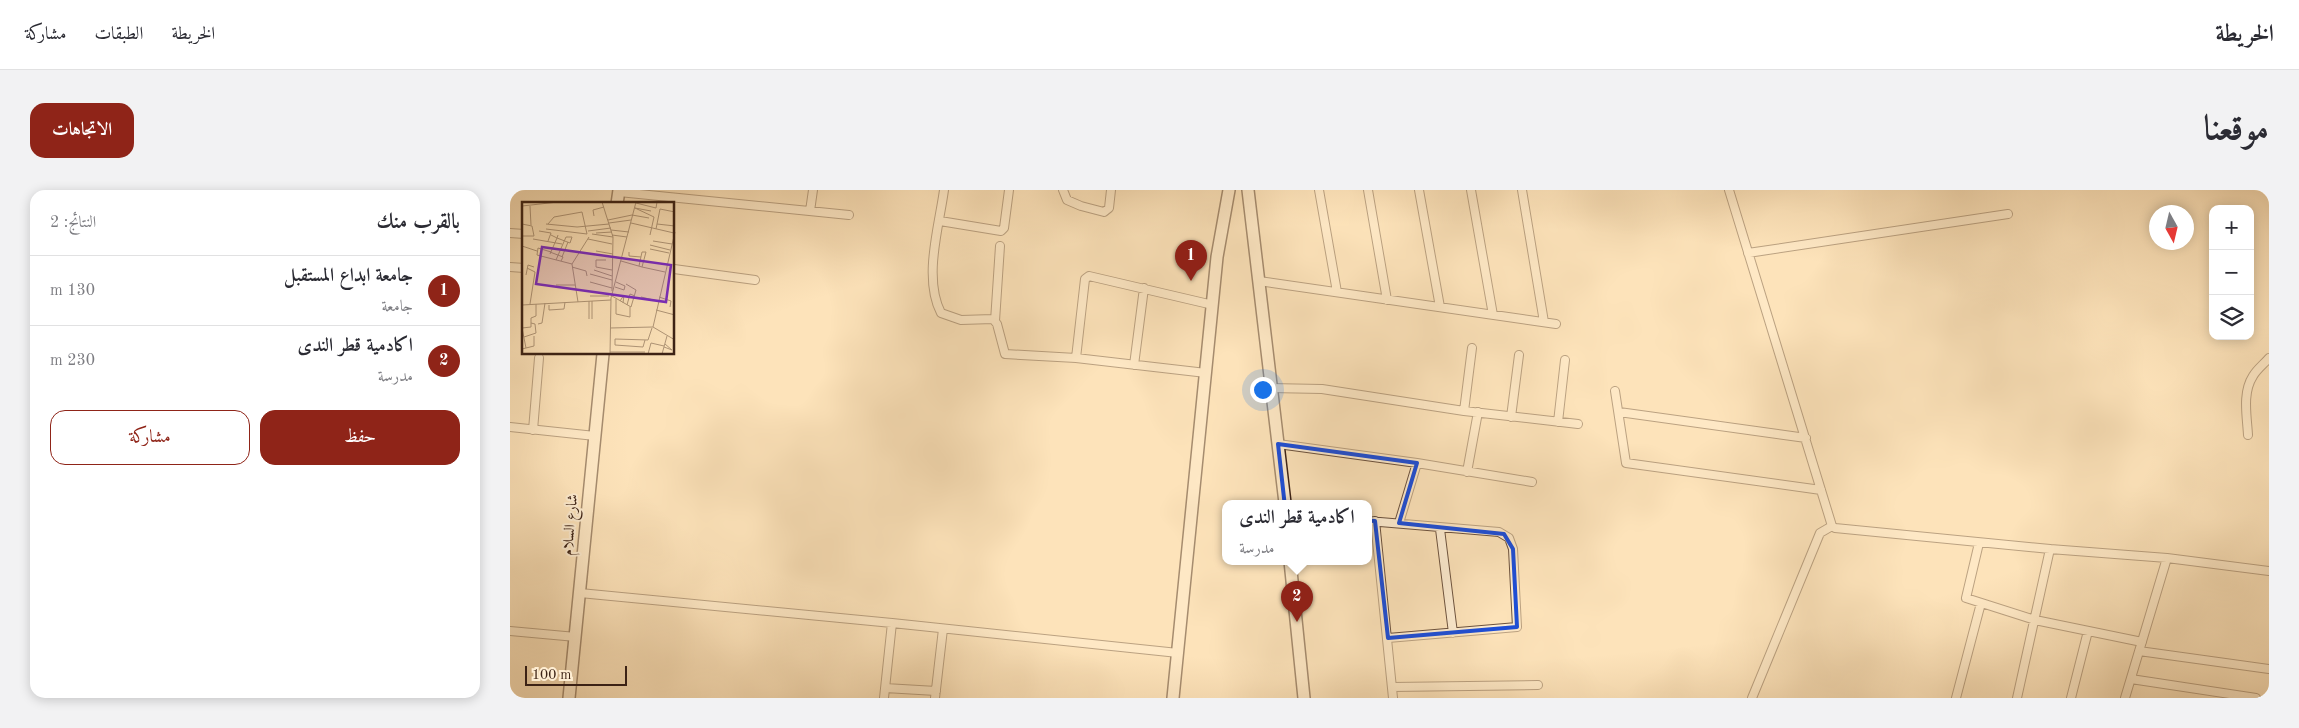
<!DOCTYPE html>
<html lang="ar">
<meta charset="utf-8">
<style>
:root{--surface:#fff;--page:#f2f2f3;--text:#2b2b33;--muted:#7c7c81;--line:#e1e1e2;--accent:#8f2418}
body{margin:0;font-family:"Old Standard TT",Amiri,serif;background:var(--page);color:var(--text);direction:rtl}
.controls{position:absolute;right:15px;top:15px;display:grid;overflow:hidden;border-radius:10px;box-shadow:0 2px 12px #0003}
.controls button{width:45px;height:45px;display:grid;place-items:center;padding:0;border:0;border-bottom:1px solid var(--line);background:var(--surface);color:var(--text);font:25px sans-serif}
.compass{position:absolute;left:1639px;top:15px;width:45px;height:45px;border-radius:50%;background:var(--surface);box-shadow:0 2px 12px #0003;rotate:172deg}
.scale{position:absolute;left:15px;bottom:12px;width:102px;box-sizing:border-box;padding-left:5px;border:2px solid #3c2215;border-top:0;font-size:14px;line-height:18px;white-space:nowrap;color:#3c2215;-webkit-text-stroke:4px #feedd2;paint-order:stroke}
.you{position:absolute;left:752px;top:199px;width:18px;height:18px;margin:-12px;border:4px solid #fff;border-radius:50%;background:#1a73e8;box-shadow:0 0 0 8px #1a73e833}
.badge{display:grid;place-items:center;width:32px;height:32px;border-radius:50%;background:var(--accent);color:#fff;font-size:16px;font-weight:700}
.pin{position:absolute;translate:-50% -41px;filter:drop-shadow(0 1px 2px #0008)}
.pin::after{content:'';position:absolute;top:26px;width:18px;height:15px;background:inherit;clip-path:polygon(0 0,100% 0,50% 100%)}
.popup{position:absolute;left:712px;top:310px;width:150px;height:65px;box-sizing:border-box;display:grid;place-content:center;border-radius:10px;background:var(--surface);filter:drop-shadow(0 1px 4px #0005);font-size:16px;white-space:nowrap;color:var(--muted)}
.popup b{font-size:19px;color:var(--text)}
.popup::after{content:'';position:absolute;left:50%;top:100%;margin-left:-10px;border:10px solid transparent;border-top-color:var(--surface)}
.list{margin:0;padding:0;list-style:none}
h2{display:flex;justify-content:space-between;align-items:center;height:65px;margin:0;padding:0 20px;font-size:21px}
h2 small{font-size:16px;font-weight:400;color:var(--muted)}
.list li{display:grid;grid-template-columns:32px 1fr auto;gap:15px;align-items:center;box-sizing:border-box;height:70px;padding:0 20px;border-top:1px solid var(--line)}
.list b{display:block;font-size:19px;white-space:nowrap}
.list p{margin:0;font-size:16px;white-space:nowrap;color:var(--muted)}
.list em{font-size:16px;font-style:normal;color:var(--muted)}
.actions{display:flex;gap:10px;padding:15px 20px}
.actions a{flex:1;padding:11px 0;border:1px solid var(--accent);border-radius:15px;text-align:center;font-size:18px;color:var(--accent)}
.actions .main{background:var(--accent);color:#fff}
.icon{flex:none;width:28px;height:28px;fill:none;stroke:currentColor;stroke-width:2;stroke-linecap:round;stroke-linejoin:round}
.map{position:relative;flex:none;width:1759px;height:508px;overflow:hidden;direction:ltr;border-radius:15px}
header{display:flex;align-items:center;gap:30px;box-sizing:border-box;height:70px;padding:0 25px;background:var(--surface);border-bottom:1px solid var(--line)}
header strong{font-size:24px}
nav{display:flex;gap:28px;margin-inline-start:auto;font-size:18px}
.intro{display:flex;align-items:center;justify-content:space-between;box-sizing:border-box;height:120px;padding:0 30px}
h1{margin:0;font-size:35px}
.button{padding:12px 22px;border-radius:15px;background:var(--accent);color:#fff;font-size:18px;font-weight:700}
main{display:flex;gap:30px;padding:0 30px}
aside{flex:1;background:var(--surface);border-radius:15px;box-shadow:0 2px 12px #0003}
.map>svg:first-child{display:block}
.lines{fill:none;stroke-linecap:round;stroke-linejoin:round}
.street-casing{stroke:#6c523e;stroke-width:10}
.secondary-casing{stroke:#3c2215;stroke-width:14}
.street{stroke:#feedd2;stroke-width:8}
.secondary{stroke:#feedd2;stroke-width:11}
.marked{fill:none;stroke:#1d4ed8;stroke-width:4;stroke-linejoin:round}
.labels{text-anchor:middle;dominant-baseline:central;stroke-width:4;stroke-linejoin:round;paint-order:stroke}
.street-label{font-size:15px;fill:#3c2215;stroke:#feedd2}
.inset-road{fill:none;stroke:#b09678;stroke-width:1}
.view{fill:#7b2cbf;fill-opacity:0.15;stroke:#7b2cbf;stroke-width:2.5}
.inset-edge{fill:none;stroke:#3c2215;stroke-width:2.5}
</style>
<header>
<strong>الخريطة</strong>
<nav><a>الخريطة</a><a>الطبقات</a><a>مشاركة</a></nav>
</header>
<div class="intro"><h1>موقعنا</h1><a class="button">الاتجاهات</a></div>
<main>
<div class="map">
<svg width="1759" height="508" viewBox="0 0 1759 508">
<rect width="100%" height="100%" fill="#fde3ba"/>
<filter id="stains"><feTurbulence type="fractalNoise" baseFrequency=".004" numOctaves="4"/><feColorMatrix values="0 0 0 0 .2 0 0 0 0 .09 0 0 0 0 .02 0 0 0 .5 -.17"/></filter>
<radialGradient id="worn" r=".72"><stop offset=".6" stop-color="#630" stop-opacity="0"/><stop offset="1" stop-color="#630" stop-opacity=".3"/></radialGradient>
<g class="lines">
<g class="street-casing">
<path id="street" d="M 434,0 C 429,37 413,88 431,123 L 451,130 L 483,129 L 487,134 L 495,164 L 566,168
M 553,0 L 557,10 L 571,16 L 594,22 L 599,18 L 601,0
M 809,0 L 827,102
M 858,0 L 877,110
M 909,0 L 930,117
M 961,0 L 983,125
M 1012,0 L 1034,132
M 1219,0 L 1322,336 L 1325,338 L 1540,359 L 1657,368 L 1759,381
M 109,2 L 339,25
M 300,21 L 303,0
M 430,31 L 491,41 L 494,38 L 499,0
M 0,43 L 14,44
M 1238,63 L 1498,24
M 0,77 L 14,78
M 164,79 L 245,90
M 749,91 L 1046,134
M 485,131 L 490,56
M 624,175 L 634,98
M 696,183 L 566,168 L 575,89 L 579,86 L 703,115
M 760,198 L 812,199 L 954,221 L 1068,234
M 1105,201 L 1116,273 L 1311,300
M 954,221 L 962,158
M 1109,222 L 1296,248
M 1001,227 L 1009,165
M 1048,232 L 1055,170
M 0,237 L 85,246
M 23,240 L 29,168
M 1738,245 C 1737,226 1732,203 1743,186 C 1747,179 1754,174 1759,168
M 768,254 L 907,273 L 1022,292
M 957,282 L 968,222
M 858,331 L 989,342 L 999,348 L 1003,359 L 1007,437 L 878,448
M 865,331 L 883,508
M 889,333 L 907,273
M 930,339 L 943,443
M 1469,353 L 1456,408 L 1525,430 L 1632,452
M 70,403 L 382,433
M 0,441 L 66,447
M 1629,461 L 1759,479
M 1621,489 L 1746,508
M 882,497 L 1028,495
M 375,498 L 426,501
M 374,508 L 382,433 L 668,463
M 425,508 L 433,439
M 1242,508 L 1310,343 L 1322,336
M 1446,508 L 1471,413
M 1507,508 L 1540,359
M 1561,508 L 1578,441
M 1615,508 L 1657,368"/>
</g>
<g class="secondary-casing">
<path id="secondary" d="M 738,0 L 775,313
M 107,14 L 109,0
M 780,371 L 794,508
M 59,508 L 93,164
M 663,508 L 707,67 L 719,0"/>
</g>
<use href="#street" class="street"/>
<use href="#secondary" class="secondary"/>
</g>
<path d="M0 0H1759V508H0ZM 768,254 L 907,273 L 889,333 L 994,344 L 1003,359 L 1007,437 L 878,448 L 865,331 L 776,326 Z" fill="#fde3ba" fill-opacity=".55" fill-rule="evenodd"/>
<path class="marked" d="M 768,254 L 907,273 L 889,333 L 994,344 L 1003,359 L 1007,437 L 878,448 L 865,331 L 776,326 Z"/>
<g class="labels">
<g class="street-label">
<text transform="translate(61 335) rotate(-85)">شارع السلام</text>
</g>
</g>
<g transform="translate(12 12)">
<rect width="152" height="152" fill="#fde3ba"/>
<path class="inset-road" d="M 80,0 L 91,35 L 90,89M 114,1 L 134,6 L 135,0M 0,4 L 36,0M 8,4 L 9,23M 72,14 L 71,8 L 82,5M 86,18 L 110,13 L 127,16M 87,21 L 109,18M 109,21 L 152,31M 0,22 L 10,24 L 12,34 L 0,34M 24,22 L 55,25 L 87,22M 135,22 L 153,24M 24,27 L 65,32 L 60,10 L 32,15 L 26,22M 134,27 L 138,7 L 153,10M 89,28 L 107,30M 17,29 L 29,31 L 26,39M 66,29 L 89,26M 74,31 L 90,30M 70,32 L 91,35M 36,33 L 35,36 L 48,41 L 50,35M 90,33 L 105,35M 128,33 L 132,15 L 113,6 L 129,9M 11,37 L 40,42M 66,37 L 90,42M 131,39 L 150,42M 128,43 L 148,48M 0,44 L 15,49M 128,47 L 147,51M 74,49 L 91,52M 28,50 L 41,55 L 39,59M 29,50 L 16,46 L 15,53 L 50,62 L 56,100M 107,50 L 107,54 L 119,55M 28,52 L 35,36 L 29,33M 40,55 L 46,40M 34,58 L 44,35 L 50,35M 84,58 L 74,58 L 74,65 L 90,68M 99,59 L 120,65 L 124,50M 50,62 L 67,35M 117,64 L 120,50 L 124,50M 50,65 L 64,69 L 65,74M 120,65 L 143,70M 5,66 L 13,70 L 8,102M 72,68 L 90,74M 68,72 L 90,78M 4,73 L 6,63 L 12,65M 68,80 L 90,86M 34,83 L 53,83M 93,85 L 102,88 L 103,84 L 94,80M 68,94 L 87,94M 90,94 L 109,105 L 114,88 L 104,82M 119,95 L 136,99M 137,95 L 149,99 L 148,105M 94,97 L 94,112 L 108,115 L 108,105M 67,99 L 67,117M 70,99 L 70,117M 98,99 L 102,93 L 101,101M 0,103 L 89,98M 27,103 L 27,108 L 42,107 L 43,100M 105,103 L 108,92 L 113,94M 134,108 L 153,113M 16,122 L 20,121 L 23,101M 131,125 L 153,138M 0,126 L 9,125 L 9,116 L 14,114 L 14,102M 0,126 L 4,146M 88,126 L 131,125 L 153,30M 2,135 L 14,131 L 13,122 L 9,121M 93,143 L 93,137 L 126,138 L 130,126M 93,143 L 121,145 L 123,138M 142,145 L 150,148 L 143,142M 0,147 L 12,144 L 12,134M 88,150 L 123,150M 88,152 L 89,96 L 114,0M 126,152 L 129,141 L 142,144M 140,152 L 145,134"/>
<path class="view" d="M 20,45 L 149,63 L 144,100 L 14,82 Z"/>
<rect width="152" height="152" class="inset-edge"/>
</g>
<rect width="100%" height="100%" filter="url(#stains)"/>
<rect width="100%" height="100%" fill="url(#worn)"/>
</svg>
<div class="controls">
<button>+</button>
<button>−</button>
<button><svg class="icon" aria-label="layers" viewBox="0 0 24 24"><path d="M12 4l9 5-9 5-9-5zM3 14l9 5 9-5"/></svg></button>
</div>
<svg class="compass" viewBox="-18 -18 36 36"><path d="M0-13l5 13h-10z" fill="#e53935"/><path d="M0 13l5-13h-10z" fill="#7c7c81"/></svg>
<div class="scale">100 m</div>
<div class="you"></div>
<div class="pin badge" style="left:681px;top:91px">1</div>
<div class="pin badge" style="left:787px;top:432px">2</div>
<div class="popup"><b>اكادمية قطر الندى</b>مدرسة</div>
</div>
<aside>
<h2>بالقرب منك<small>النتائج: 2</small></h2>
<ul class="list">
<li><span class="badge">1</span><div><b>جامعة ابداع المستقبل</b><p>جامعة</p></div><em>130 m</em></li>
<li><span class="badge">2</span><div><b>اكادمية قطر الندى</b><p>مدرسة</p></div><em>230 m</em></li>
</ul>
<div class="actions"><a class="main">حفظ</a><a>مشاركة</a></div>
</aside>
</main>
